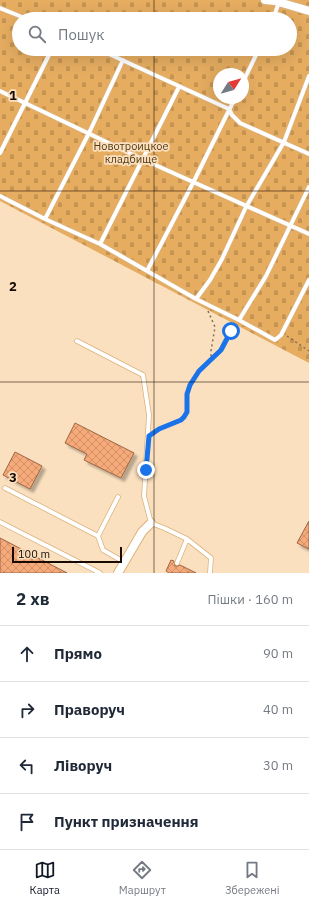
<!DOCTYPE html>
<html lang="uk">
<meta charset="utf-8">
<style>
:root{--surface:#fff;--page:#f6f6f7;--text:#1f2937;--muted:#747a83;--line:#e0e1e3;--accent:#111827}
body{margin:0;font-family:"IBM Plex Sans",sans-serif;background:var(--page);color:var(--text)}
.compass{position:absolute;left:213px;top:68px;width:36px;height:36px;border-radius:50%;background:var(--surface);box-shadow:0 4px 16px #0002;rotate:53deg}
.scale{position:absolute;left:12px;bottom:10px;width:110px;box-sizing:border-box;padding-left:4px;border:2px solid #180a00;border-top:0;font-size:11px;line-height:14px;white-space:nowrap;color:#180a00;-webkit-text-stroke:3px #fae0bf;paint-order:stroke}
.stop{position:absolute;width:12px;height:12px;margin:-9px;border:3px solid #1a73e8;border-radius:50%;background:#fff}
.stop.end{background:#1a73e8;border-color:#fff;box-shadow:0 1px 4px #0008}
.list{margin:0;padding:0;list-style:none}
h2{display:flex;justify-content:space-between;align-items:center;height:52px;margin:0;padding:0 16px;font-size:17px}
h2 small{font-size:13px;font-weight:400;color:var(--muted)}
.list li{display:grid;grid-template-columns:26px 1fr auto;gap:12px;align-items:center;box-sizing:border-box;height:56px;padding:0 16px;border-top:1px solid var(--line)}
.list b{display:block;font-size:15px;white-space:nowrap}
.list em{font-size:13px;font-style:normal;color:var(--muted)}
.icon{flex:none;width:22px;height:22px;fill:none;stroke:currentColor;stroke-width:2;stroke-linecap:round;stroke-linejoin:round}
.map{position:relative;flex:none;width:309px;height:573px;overflow:hidden}
.search{position:absolute;background:var(--surface);box-shadow:0 4px 16px #0002;left:12px;right:12px;top:12px;height:44px;display:flex;align-items:center;gap:10px;box-sizing:border-box;padding:0 14px;border-radius:22px;color:var(--muted);font-size:15px}
.sheet{height:276px;background:var(--surface)}
nav{display:flex;justify-content:space-around;align-items:center;box-sizing:border-box;height:56px;border-top:1px solid var(--line);background:var(--surface);font-size:11px;color:var(--muted)}
nav a{display:grid;justify-items:center;gap:2px}
nav .on{color:var(--accent)}
.map>svg:first-child{display:block}
.cemetery{fill:url(#cemetery-stones);fill-rule:evenodd}
.building{fill:url(#building-cross-hatch);stroke:#9c6643;filter:url(#shadow)}
.lines{fill:none;stroke-linecap:round;stroke-linejoin:round}
.service-casing{stroke:#dcb27c;stroke-width:5.5}
.minor-casing{stroke:#dcb27c;stroke-width:10}
.path{stroke:#816e59;stroke-width:1.5;stroke-dasharray:2 3;stroke-linecap:butt}
.service{stroke:#fff;stroke-width:4}
.minor{stroke:#fff;stroke-width:8}
.route{stroke:#1a73e8;stroke-width:5}
.grid{fill:none;stroke:#180a00;stroke-width:1;stroke-opacity:0.55}
.labels{text-anchor:middle;dominant-baseline:central;stroke-width:3.5;stroke-linejoin:round;paint-order:stroke}
.park-label{font-size:11px;fill:#53380f;stroke:#fae0bf}
.grid-label{font-size:13px;text-anchor:middle;font-weight:bold;fill:#180a00;stroke:#fae0bf;stroke-width:3.5;stroke-linejoin:round;paint-order:stroke}
</style>
<div class="map">
<svg width="309" height="573" viewBox="0 0 309 573">
<defs>
<pattern id="cemetery-stones" width="16" height="16" patternUnits="userSpaceOnUse"><rect width="16" height="16" fill="#e6ad61"/><path d="M2 7V4a2 2 0 0 1 4 0v3zM10 15v-3a2 2 0 0 1 4 0v3z" fill="#c59452"/></pattern>
<pattern id="building-cross-hatch" width="8" height="8" patternUnits="userSpaceOnUse"><rect width="8" height="8" fill="#f6aa7a"/><path d="M0 0l8 8M0 8l8-8" fill="none" stroke="#d29168"/></pattern>
<filter id="shadow"><feDropShadow dx="3.5" dy="3.5" stdDeviation="1" flood-color="#0004"/></filter>
</defs>
<rect width="100%" height="100%" fill="#fae0bf"/>
<path class="cemetery" d="M 0,0 L 309,0 L 309,363 L 0,201 ZM 19,19 L 290,19 L 290,49 L 19,49 ZM 219,74 L 243,74 L 243,98 L 219,98 Z"/>
<path class="building" d="M 75,423 L 134,453 L 121,478 L 84,460 L 87,454 L 65,443 Z
M 15,452 L 42,466 L 30,489 L 3,475 Z
M 309,521 L 309,549 L 297,543 Z
M 0,538 L 67,573 L 0,573 Z
M 171,560 L 174,561 L 175,566 L 178,566 L 180,565 L 196,573 L 169,573 L 166,571 Z"/>
<g class="lines">
<g class="service-casing">
<path id="service" d="M 0,8 L 27,19
M 273,19 L 279,2
M 98,49 L 229,109 L 232,115 L 240,123 L 309,154
M 243,82 L 259,49
M 0,91 L 142,159 L 309,234
M 0,153 L 52,49
M 0,196 L 45,219 L 100,244 L 196,299 L 239,320 L 275,340 L 281,335 L 309,280
M 45,219 L 89,133 L 123,60
M 100,244 L 179,87
M 147,271 L 193,183 L 235,98
M 196,299 L 210,280 L 222,259 L 246,207 L 284,142 L 309,76
M 239,320 L 266,276 L 309,187
M 77,341 L 143,375 L 149,415 L 144,496 L 151,523 L 164,528 L 187,539
M 5,488 L 98,536
M 118,497 L 98,536 L 103,550 L 124,562
M 0,522 L 100,573
M 177,563 L 187,539 L 211,558 L 210,573"/>
</g>
<g class="minor-casing">
<path id="minor" d="M 265,0 L 275,1 L 309,11
M 118,573 L 142,532 L 151,523"/>
</g>
<path class="path" d="M 208,311 L 215,327 L 211,351 L 211,360 L 221,350 L 228,337 L 232,323
M 287,336 L 309,351
M 154,431 L 181,420 C 191,410 185,396 190,384 C 195,374 203,368 211,360"/>
<use href="#service" class="service"/>
<use href="#minor" class="minor"/>
</g>
<g class="lines">
<path class="route" d="M 146,470 L 149,436 L 159,429 L 181,420 L 184,417 L 187,412 L 187,394 L 190,385 L 199,371 L 221,350 L 231,331"/>
</g>
<path class="grid" d="M 154,0 L 154,19M 154,49 L 154,573M 0,191 L 309,191M 0,382 L 309,382"/>
<g class="labels">
<g class="park-label">
<text x="131" y="146">Новотроицкое<tspan x="131" dy="13">кладбище</tspan></text>
</g>
</g>
<g class="grid-label">
<text x="13" y="100">1</text>
<text x="13" y="291">2</text>
<text x="13" y="482">3</text>
</g>
</svg>
<svg class="compass" viewBox="-18 -18 36 36"><path d="M0-13l5 13h-10z" fill="#e53935"/><path d="M0 13l5-13h-10z" fill="#747a83"/></svg>
<div class="scale">100 m</div>
<div class="stop" style="left:231px;top:331px"></div>
<div class="stop end" style="left:146px;top:470px"></div>
<div class="search"><svg class="icon" aria-label="search" viewBox="0 0 24 24"><circle cx="10" cy="10" r="6"/><path d="M15 15l6 6"/></svg>Пошук</div>
</div>
<section class="sheet">
<h2>2 хв<small>Пішки · 160 m</small></h2>
<ul class="list">
<li><svg class="icon" aria-label="ahead" viewBox="0 0 24 24"><path d="M12 20V5M6 11l6-6 6 6"/></svg><div><b>Прямо</b></div><em>90 m</em></li>
<li><svg class="icon" aria-label="right" viewBox="0 0 24 24"><path d="M7 20v-9h11M14 6l5 5-5 5"/></svg><div><b>Праворуч</b></div><em>40 m</em></li>
<li><svg class="icon" aria-label="left" viewBox="0 0 24 24"><path d="M17 20v-9H6M10 6l-5 5 5 5"/></svg><div><b>Ліворуч</b></div><em>30 m</em></li>
<li><svg class="icon" aria-label="arrive" viewBox="0 0 24 24"><path d="M6 21V4h12l-3 4 3 4H6"/></svg><div><b>Пункт призначення</b></div></li>
</ul>
</section>
<nav>
<a class="on"><svg class="icon" aria-label="map" viewBox="0 0 24 24"><path d="M3 6l6-2 6 2 6-2v14l-6 2-6-2-6 2zM9 4v14M15 6v14"/></svg>Карта</a>
<a><svg class="icon" aria-label="directions" viewBox="0 0 24 24"><path d="M12 3l9 9-9 9-9-9zM9 14v-3h6M13 9l2 2-2 2"/></svg>Маршрут</a>
<a><svg class="icon" aria-label="saved" viewBox="0 0 24 24"><path d="M7 4h10v16l-5-4-5 4z"/></svg>Збережені</a>
</nav>
